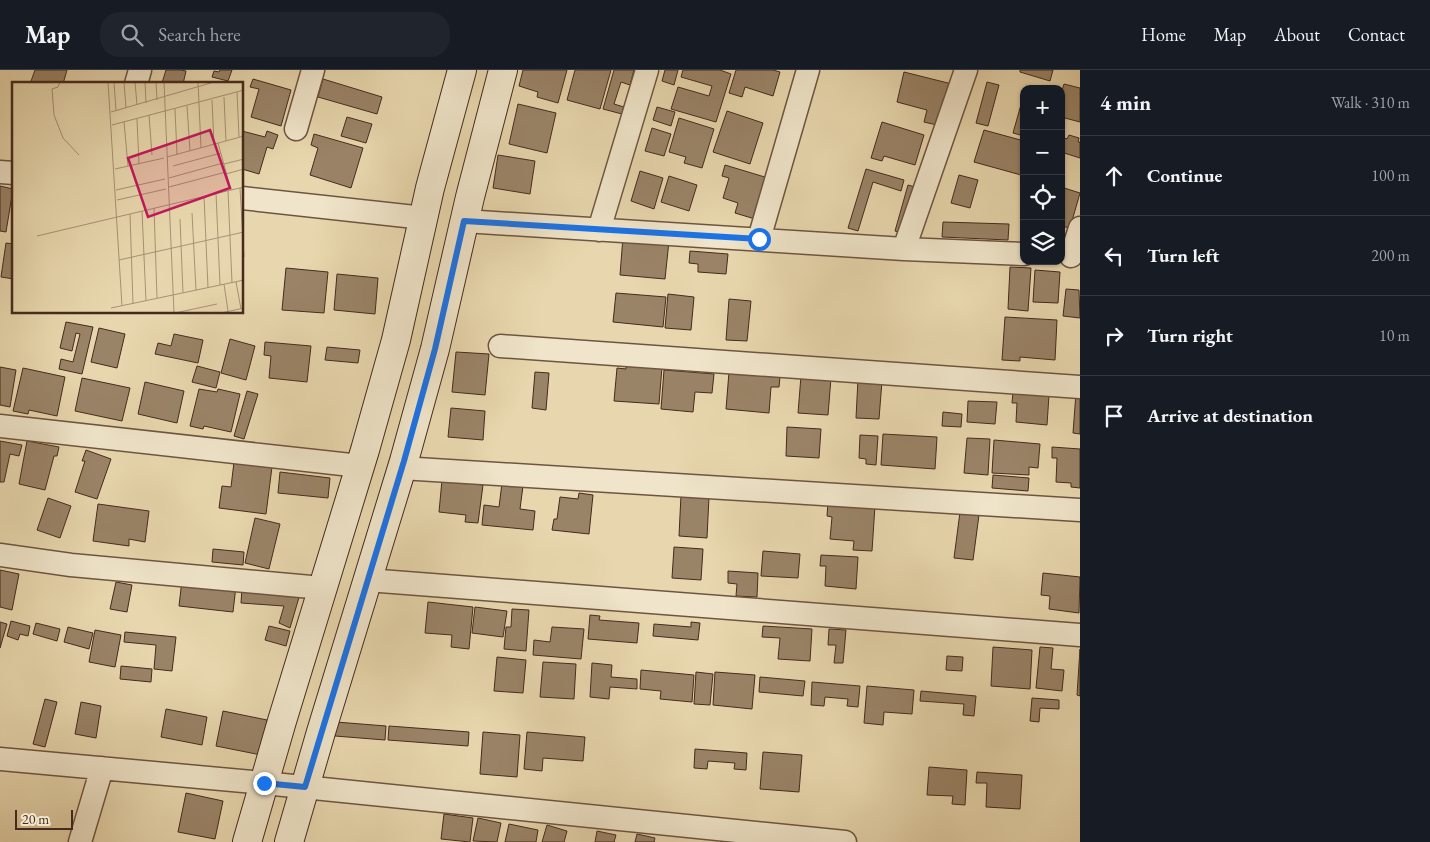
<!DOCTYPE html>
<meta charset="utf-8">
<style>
:root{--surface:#171b24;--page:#20242c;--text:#f1f3f6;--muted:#9ea1a6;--line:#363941}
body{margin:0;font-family:"EB Garamond",serif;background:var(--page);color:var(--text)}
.controls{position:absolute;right:15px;top:15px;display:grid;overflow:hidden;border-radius:10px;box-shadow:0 1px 4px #0004}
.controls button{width:45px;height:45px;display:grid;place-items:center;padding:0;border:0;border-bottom:1px solid var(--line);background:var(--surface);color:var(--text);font:25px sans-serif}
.scale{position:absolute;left:15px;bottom:12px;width:58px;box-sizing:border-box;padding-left:5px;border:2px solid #452a1d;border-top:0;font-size:14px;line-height:18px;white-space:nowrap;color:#452a1d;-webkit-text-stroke:4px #f0e5ca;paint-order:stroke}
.stop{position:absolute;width:15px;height:15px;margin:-11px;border:4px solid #1a73e8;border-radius:50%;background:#fff}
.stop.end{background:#1a73e8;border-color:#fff;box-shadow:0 1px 5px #0008}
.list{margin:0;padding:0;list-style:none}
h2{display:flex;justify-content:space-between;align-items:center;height:65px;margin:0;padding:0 20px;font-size:21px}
h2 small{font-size:16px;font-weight:400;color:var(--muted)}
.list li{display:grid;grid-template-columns:32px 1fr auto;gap:15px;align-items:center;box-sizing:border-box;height:80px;padding:0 20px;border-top:1px solid var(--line)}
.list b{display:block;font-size:19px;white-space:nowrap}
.list em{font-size:16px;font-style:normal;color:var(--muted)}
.icon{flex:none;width:28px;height:28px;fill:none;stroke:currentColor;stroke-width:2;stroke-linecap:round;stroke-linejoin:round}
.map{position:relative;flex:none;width:1080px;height:772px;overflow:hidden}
header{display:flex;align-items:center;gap:30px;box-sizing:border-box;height:70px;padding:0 25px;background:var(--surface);border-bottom:1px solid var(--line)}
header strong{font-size:24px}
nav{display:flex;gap:28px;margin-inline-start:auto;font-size:18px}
.search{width:350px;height:45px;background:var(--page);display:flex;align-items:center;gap:12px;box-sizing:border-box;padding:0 18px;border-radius:20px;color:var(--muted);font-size:19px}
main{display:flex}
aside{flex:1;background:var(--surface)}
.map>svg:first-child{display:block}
.building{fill:#9a8468;stroke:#452a1d}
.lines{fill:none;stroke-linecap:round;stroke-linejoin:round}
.minor-casing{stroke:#6e5541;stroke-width:25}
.secondary-casing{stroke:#452a1d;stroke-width:30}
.minor{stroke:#f0e5ca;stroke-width:22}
.secondary{stroke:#f0e5ca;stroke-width:28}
.route{stroke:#1a73e8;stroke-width:6}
.inset-road{fill:none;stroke:#a79274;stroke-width:1}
.view{fill:#c2185b;fill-opacity:0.15;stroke:#c2185b;stroke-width:2.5}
.inset-edge{fill:none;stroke:#452a1d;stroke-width:2.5}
</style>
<header>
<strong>Map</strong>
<div class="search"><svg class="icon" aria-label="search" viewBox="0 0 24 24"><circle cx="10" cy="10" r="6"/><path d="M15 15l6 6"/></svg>Search here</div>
<nav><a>Home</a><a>Map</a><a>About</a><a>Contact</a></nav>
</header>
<main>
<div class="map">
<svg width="1080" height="772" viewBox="0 0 1080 772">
<rect width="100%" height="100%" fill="#e8d7ae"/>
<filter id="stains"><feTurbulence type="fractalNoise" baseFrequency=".004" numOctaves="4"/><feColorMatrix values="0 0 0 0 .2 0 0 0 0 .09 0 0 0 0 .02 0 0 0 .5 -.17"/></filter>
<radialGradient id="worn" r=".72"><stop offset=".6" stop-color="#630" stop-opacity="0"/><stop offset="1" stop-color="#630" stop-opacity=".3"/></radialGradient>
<path class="building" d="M 35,0 L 67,0 L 63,14 L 30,14 Z
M 166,0 L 181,0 L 186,1 L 183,14 L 162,13 Z
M 220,0 L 232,0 L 228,11 L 212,7 L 214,1 L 219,2 Z
M 523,0 L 567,0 L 558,33 L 537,27 L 538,22 L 519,16 Z
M 575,0 L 611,0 L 600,39 L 567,30 Z
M 614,0 L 634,0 L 630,15 L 621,12 L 614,34 L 624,37 L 622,44 L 603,39 Z
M 665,0 L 678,0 L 674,15 L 662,11 Z
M 683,0 L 720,0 L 731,4 L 716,52 L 671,39 L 678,17 L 709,26 L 712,16 L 681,7 Z
M 736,0 L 773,0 L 780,2 L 773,26 L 745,17 L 742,27 L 729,23 Z
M 1020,0 L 1053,0 L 1050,11 L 1020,2 Z
M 904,2 L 952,14 L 941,56 L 924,52 L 927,40 L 897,32 Z
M 253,9 L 291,20 L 281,56 L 251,47 L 259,19 L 250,17 Z
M 323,9 L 382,27 L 377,44 L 318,27 Z
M 987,12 L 999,15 L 988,56 L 976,53 Z
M 1064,14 L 1080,18 L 1080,52 L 1061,47 L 1061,24 Z
M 1024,24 L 1024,66 L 1013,63 Z
M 518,34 L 556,43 L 547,83 L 509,74 Z
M 657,37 L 675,42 L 671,56 L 653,50 Z
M 727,41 L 763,53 L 750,94 L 713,82 Z
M 347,47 L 372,54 L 366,73 L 341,66 Z
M 679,48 L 714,59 L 702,98 L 684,93 L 686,87 L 669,82 Z
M 882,52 L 924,65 L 915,95 L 884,86 L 882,91 L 871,88 Z
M 652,58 L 671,64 L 664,86 L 645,81 Z
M 984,60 L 1024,71 L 1024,96 L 1021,105 L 974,92 Z
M 242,61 L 265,67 L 267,61 L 278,65 L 273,79 L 267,77 L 259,104 L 242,99 Z
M 314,64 L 363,78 L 351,118 L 310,105 L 318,78 L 311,75 Z
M 1069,65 L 1079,68 L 1078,72 L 1080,72 L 1080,88 L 1061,82 L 1061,67 L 1067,69 Z
M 498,85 L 535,91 L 530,124 L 493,118 Z
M 725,95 L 768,108 L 755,149 L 735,143 L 738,133 L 723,128 L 729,108 L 722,106 Z
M 866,99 L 904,110 L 901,121 L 873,112 L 858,161 L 848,158 Z
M 640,101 L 663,108 L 654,139 L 631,131 Z
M 959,105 L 978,110 L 970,138 L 951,133 Z
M 669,106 L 697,115 L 689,141 L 661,132 Z
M 908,115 L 922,119 L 908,165 L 895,161 Z
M 0,116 L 13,119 L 6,162 L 0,161 Z
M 1061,117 L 1080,123 L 1070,158 L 1061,156 Z
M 943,152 L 1009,154 L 1008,170 L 942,167 Z
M 623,167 L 669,171 L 665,209 L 620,205 Z
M 6,173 L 14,174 L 14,209 L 1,207 Z
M 690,181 L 728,184 L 726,204 L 698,202 L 698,194 L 689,193 Z
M 1010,197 L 1031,198 L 1028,241 L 1008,239 Z
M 286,198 L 328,202 L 324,243 L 282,240 Z
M 1035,200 L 1060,202 L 1058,233 L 1033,232 Z
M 337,204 L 378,208 L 375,244 L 334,240 Z
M 1066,219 L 1079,220 L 1080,248 L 1063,246 Z
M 616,223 L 666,227 L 663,257 L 613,252 Z
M 668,224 L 694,227 L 691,260 L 665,258 Z
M 729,229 L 751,231 L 747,271 L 726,270 Z
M 1005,247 L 1057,250 L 1055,290 L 1020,287 L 1020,291 L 1002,290 Z
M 66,252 L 93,257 L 82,304 L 59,299 L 61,289 L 73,292 L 80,264 L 76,263 L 72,281 L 60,278 Z
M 99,258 L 125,264 L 117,298 L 91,292 Z
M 174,264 L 203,270 L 198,293 L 155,284 L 158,273 L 171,276 Z
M 230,269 L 255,276 L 246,310 L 221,303 Z
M 265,272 L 311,276 L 307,312 L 269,308 L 271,286 L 264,285 Z
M 327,277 L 360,280 L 358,293 L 325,290 Z
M 456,282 L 489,284 L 485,325 L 452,322 Z
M 626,294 L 662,297 L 659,334 L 614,331 L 617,298 L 626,299 Z
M 197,296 L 220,302 L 216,318 L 192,312 Z
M 0,297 L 16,300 L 10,337 L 0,335 Z
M 23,298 L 65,307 L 57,346 L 29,340 L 28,344 L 13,341 Z
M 664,300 L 714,304 L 712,323 L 695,322 L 693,342 L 661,339 Z
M 535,302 L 549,303 L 546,340 L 532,338 Z
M 729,302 L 780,307 L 779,317 L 771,317 L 769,343 L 726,339 Z
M 801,306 L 831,308 L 828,345 L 798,343 Z
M 82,308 L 130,318 L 122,351 L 75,341 Z
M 858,309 L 882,311 L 879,349 L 856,348 Z
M 145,312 L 184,321 L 177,353 L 138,344 Z
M 199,319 L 217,322 L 218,319 L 240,324 L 231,362 L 204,356 L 203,359 L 190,356 Z
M 247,321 L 258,324 L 244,369 L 234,366 Z
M 1013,322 L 1049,325 L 1047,355 L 1016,352 L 1017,333 L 1012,333 Z
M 1076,323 L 1080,324 L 1080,364 L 1073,363 Z
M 968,331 L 997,332 L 995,354 L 967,352 Z
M 451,338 L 485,341 L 483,370 L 448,367 Z
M 943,342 L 962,344 L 961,357 L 942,356 Z
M 787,357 L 821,359 L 819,388 L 786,386 Z
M 883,364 L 937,367 L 935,399 L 881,395 Z
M 860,365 L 878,366 L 876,395 L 866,394 L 866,389 L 859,388 Z
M 967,368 L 990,369 L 988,405 L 964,403 Z
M 994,370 L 1040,374 L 1038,398 L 1029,397 L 1029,405 L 992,403 Z
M 0,371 L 22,375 L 19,386 L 10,384 L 4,412 L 0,412 Z
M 27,371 L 59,377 L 57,386 L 54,386 L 45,420 L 19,414 Z
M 1052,377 L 1080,379 L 1080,418 L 1071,417 L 1071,413 L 1056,412 L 1057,388 L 1052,388 Z
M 86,380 L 111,389 L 97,429 L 75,422 L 85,391 L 82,391 Z
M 234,392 L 272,397 L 266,444 L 219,438 L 222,416 L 231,417 Z
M 280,402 L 330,408 L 328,428 L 278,423 Z
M 993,405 L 1029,408 L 1028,421 L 992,418 Z
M 442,410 L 483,415 L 478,453 L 465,452 L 466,445 L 439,442 Z
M 502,413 L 523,416 L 520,439 L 535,441 L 533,460 L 482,455 L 484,435 L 499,437 Z
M 579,423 L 593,425 L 589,464 L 552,460 L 554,449 L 557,449 L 560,427 L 578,429 Z
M 681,425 L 709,427 L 707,468 L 679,466 Z
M 48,428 L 71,436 L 60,468 L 37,460 Z
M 828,432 L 875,436 L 872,481 L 853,480 L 854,471 L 830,469 L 832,447 L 827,446 Z
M 98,434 L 149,441 L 145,472 L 129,469 L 129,476 L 93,471 Z
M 960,442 L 979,445 L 973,490 L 954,488 Z
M 255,448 L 280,454 L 269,499 L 245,493 Z
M 674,477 L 703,479 L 701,510 L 672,508 Z
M 213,479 L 244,482 L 243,495 L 212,492 Z
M 763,481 L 800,484 L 798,508 L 761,506 Z
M 821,485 L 858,487 L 856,519 L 825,516 L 826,496 L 820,496 Z
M 0,500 L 19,504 L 12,540 L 0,537 Z
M 728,501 L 758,503 L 757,527 L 736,526 L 737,514 L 728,513 Z
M 1043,503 L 1080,507 L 1079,543 L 1049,539 L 1050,526 L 1041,525 Z
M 182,510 L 236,516 L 233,542 L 179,536 Z
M 116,512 L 132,515 L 127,542 L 110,539 Z
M 242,518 L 300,524 L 290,558 L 279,553 L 284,536 L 241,533 Z
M 428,532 L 473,537 L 469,579 L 451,577 L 452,565 L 425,563 Z
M 475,537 L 507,541 L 503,567 L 472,563 Z
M 512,539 L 529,540 L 526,581 L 504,579 L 506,557 L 511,557 Z
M 590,545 L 600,546 L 599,550 L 639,553 L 637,573 L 588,569 Z
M 11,551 L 30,556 L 28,566 L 20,564 L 18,570 L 7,566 Z
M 0,552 L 7,554 L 0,578 Z
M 691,552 L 700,553 L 698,570 L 653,566 L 654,554 L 691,557 Z
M 36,553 L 60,559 L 57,571 L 33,564 Z
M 269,556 L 290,561 L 286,576 L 265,570 Z
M 763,556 L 812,559 L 810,591 L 778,589 L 780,568 L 762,567 Z
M 68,557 L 93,563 L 89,579 L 64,572 Z
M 552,557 L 584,559 L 581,589 L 533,585 L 534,570 L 550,572 Z
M 829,559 L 846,560 L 843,593 L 834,593 L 836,575 L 828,575 Z
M 95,560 L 121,565 L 115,597 L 89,592 Z
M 125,562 L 176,567 L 172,601 L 154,599 L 156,575 L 124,572 Z
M 993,577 L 1032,580 L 1030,619 L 991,616 Z
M 1040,577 L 1053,578 L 1051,599 L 1064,600 L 1062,621 L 1036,618 Z
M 1080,579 L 1080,626 L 1077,625 Z
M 947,586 L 963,587 L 962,601 L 946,600 Z
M 497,587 L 526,590 L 523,623 L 494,621 Z
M 543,592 L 576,594 L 574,629 L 540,627 Z
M 592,593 L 612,595 L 611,607 L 637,609 L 637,619 L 610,617 L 609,629 L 590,627 Z
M 121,596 L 152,599 L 151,612 L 120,609 Z
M 641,600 L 694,605 L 692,632 L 660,629 L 661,621 L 640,619 Z
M 696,602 L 713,604 L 710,635 L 694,634 Z
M 715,602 L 755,605 L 752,639 L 713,635 Z
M 760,607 L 805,611 L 803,626 L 759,622 Z
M 812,612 L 860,616 L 858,637 L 847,636 L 848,629 L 825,627 L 824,636 L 811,635 Z
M 867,616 L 914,620 L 912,644 L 884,642 L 883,655 L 864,653 Z
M 921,621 L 976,626 L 974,646 L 963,645 L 964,634 L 920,631 Z
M 1032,628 L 1059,630 L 1059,639 L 1040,638 L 1039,652 L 1030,651 Z
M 45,629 L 57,632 L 45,677 L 33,674 Z
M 81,632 L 101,636 L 96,668 L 75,664 Z
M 166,639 L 207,647 L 202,675 L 161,667 Z
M 223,641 L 267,650 L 261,685 L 216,676 Z
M 336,652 L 386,656 L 385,670 L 335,666 Z
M 389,656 L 469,662 L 468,676 L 388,670 Z
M 483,662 L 520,665 L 517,707 L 480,704 Z
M 527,662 L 585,667 L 583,691 L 543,688 L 542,701 L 524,699 Z
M 695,679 L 747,683 L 746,700 L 734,699 L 735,693 L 708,691 L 707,699 L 694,698 Z
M 763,682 L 802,685 L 799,722 L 760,719 Z
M 929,697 L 967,700 L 965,735 L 952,734 L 953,726 L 927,725 Z
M 977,702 L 1022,705 L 1020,739 L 986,737 L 987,713 L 976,713 Z
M 186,723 L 223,731 L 215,769 L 178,762 Z
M 444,744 L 473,748 L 470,772 L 441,769 Z
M 478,748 L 501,753 L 497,772 L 473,771 Z
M 509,754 L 538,760 L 536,772 L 505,772 Z
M 547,755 L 567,761 L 564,772 L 542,772 Z
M 597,761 L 616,765 L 614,772 L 595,772 Z
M 637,764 L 655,768 L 654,772 L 635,772 Z"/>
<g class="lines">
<g class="minor-casing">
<path id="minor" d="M 136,14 L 140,0
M 296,59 L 313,0
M 0,102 L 14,103
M 242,128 L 424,148
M 464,151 L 904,179 L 1024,184
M 599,160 L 647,0
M 759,169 L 808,0
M 904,179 L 966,0
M 1071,186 L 1080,158
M 500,276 L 1080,317
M 0,356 L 360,396
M 401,398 L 1080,440
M 0,485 L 71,495 L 322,518
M 367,510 L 1080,565
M 0,689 L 264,713 L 845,772
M 80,772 L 102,698"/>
</g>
<g class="secondary-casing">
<path id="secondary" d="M 247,772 L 282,651 L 365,380 L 396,270 L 430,118 L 462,0
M 289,772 L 321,662 L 404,391 L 435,279 L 470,127 L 503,0"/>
</g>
<use href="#minor" class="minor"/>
<use href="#secondary" class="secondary"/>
</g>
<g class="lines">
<path class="route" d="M 264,713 L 305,717 L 404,391 L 435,279 L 464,151 L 759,169"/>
</g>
<g transform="translate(12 12)">
<rect width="231" height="231" fill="#e8d7ae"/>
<path class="inset-road" d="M 48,0 L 46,5 L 40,7 L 42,33 L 51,56 L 67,73M 96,0 L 110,224M 102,0 L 104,29M 112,0 L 114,26M 123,0 L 125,23M 133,0 L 134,21M 144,0 L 145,18M 152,0 L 162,231M 186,0 L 189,66M 225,10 L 227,55M 212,15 L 214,59M 200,18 L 202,62M 175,24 L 178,69M 163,27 L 165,73M 99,30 L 202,0M 137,33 L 140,73M 125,37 L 127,82M 112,40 L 116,84M 100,43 L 232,8M 206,61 L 219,108M 155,75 L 232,54M 212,82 L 232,77M 161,84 L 209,71M 103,87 L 152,76M 214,92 L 232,87M 157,96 L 211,81M 157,105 L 214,90M 228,106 L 232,175M 104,108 L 153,97M 216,109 L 220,201M 204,111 L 208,203M 192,114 L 196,206M 105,118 L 154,107M 142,126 L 145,216M 130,129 L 134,219M 180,131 L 184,208M 118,132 L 121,222M 168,137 L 171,211M 25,154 L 232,105M 107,178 L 232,150M 224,200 L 229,227M 212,202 L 216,229M 99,226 L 232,198M 163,231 L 205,222M 209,231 L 232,226"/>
<path class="view" d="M 198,48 L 218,106 L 136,135 L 116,76 Z"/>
<rect width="231" height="231" class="inset-edge"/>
</g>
<rect width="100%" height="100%" filter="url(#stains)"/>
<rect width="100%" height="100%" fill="url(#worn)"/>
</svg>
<div class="controls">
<button>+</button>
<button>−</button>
<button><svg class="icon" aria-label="locate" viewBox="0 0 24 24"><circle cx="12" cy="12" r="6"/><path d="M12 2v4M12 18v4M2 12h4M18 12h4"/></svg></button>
<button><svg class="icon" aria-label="layers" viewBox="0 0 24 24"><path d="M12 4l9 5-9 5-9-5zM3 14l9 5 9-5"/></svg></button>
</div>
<div class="scale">20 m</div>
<div class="stop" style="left:759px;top:169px"></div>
<div class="stop end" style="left:264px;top:713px"></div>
</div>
<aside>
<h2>4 min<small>Walk · 310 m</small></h2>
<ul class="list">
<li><svg class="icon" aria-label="ahead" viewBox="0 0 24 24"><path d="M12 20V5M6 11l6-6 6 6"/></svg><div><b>Continue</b></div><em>100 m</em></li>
<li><svg class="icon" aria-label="left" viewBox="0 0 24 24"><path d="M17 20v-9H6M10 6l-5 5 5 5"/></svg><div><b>Turn left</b></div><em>200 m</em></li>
<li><svg class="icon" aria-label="right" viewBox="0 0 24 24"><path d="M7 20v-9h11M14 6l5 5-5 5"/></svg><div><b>Turn right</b></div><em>10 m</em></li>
<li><svg class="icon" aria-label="arrive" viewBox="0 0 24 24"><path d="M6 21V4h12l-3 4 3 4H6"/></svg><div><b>Arrive at destination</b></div></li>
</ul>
</aside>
</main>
